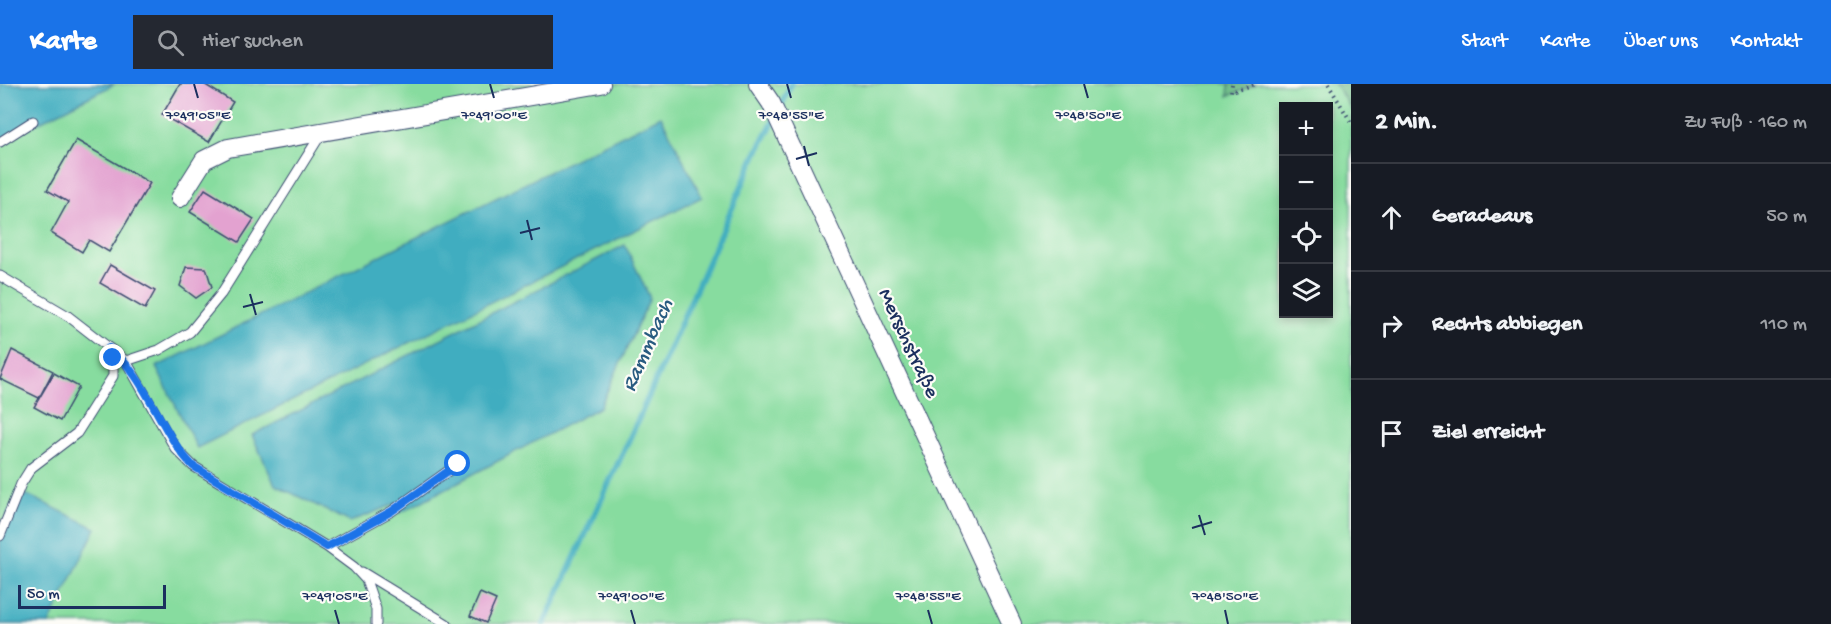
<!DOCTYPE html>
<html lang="de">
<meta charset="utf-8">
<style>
:root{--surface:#171b24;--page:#242831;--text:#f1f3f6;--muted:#9ea1a6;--line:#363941;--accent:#1a73e8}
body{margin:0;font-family:"Gochi Hand",sans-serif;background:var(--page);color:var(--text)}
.controls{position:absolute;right:18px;top:18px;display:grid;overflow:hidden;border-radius:0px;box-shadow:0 3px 9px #0003}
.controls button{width:54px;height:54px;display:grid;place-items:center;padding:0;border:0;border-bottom:2px solid var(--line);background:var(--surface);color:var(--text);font:30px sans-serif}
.scale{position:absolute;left:18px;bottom:15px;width:148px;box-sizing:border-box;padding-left:6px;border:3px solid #1b2f5e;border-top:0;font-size:16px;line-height:21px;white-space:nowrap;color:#1b2f5e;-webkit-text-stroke:4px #fdfcf7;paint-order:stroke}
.stop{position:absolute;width:18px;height:18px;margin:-14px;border:4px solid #1a73e8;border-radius:50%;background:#fff}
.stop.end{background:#1a73e8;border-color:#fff;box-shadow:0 2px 6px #0008}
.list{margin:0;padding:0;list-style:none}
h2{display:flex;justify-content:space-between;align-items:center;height:78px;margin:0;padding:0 24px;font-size:26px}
h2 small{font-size:20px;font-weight:400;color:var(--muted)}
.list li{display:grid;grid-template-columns:39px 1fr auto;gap:18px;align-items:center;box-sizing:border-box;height:108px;padding:0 24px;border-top:2px solid var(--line)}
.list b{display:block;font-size:22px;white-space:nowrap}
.list em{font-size:20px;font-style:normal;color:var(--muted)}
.icon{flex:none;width:33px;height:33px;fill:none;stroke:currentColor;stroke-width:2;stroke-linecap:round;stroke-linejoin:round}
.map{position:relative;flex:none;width:1351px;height:540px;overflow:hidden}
header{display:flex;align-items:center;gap:36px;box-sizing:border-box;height:84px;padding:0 30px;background:var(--accent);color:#fff}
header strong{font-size:28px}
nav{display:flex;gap:33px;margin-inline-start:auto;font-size:21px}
.search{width:420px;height:54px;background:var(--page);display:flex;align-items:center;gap:15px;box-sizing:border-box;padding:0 21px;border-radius:0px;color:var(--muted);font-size:22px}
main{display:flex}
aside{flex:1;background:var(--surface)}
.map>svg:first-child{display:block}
.green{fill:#87dc9f;stroke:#51867e;stroke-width:1.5;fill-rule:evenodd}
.forest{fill:#6dbc86;stroke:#447672;stroke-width:1.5}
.water{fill:#41adc0;stroke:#2e6e8f;stroke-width:1.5}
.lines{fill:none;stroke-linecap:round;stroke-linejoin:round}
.stream{stroke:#41adc0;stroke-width:6}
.building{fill:#e3a2d0}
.service-casing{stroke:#3c4c71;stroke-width:11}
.minor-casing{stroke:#3c4c71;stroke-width:20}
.path{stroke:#3c4c71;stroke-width:4;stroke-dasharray:1.5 4.5;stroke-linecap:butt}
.service{stroke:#fff;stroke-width:9}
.minor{stroke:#fff;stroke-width:18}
.route{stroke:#1a73e8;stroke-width:8}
.ticks{fill:none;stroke:#1b2f5e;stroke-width:2}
.labels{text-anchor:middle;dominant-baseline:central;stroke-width:4.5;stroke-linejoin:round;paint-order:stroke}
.street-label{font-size:21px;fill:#1b2f5e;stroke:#fdfcf7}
.water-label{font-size:22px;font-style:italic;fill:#285b80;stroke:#fdfcf7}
.ticks-label{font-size:15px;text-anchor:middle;fill:#1b2f5e;stroke:#fdfcf7;stroke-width:4.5;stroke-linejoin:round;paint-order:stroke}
</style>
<header>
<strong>Karte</strong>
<div class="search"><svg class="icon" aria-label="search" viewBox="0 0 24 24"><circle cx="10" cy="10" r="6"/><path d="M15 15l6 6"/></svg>Hier suchen</div>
<nav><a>Start</a><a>Karte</a><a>Über uns</a><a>Kontakt</a></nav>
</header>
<main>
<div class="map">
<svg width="1351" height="540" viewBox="0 0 1351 540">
<rect width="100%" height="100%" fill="#fdfcf7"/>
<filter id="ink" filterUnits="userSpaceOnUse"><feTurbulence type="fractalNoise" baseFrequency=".0167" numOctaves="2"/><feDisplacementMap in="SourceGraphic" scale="12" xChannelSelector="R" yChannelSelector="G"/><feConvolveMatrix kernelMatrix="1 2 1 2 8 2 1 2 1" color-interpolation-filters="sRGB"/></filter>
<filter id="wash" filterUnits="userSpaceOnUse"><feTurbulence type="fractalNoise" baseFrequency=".008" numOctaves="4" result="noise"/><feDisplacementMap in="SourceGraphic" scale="24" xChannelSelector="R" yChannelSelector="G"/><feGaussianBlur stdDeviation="1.35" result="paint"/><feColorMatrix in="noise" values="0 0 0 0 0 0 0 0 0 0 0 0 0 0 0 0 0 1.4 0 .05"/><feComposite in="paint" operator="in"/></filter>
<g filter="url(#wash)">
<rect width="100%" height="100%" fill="#f6edda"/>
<path class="green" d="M 0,0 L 1250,0 L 1234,9 L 1257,0 L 1335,0 L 1351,25 L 1351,540 L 0,540 ZM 1284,22 L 1328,22 L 1328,230 L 1284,230 Z"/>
<path class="forest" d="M 1229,0 L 1257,0 L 1228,12 Z
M 1335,0 L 1351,0 L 1351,25 Z"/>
<path class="water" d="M 0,0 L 115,0 L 0,58 Z
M 661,32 L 702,113 L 197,364 L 156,283 Z
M 625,161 L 650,214 L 600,323 L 400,429 L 395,420 L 350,438 L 275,401 L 252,351 Z
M 19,407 L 96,444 L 49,540 L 0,540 L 0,445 Z"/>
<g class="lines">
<path class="stream" d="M 779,27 L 791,0
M 544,540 L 638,336 L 756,70 L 774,36"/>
</g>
<g id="blocks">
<path class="building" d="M 180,0 L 204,0 L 233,18 L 209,58 L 162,31 Z
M 76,56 L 150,99 L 109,168 L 89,156 L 82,168 L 51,149 L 68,118 L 47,106 Z
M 205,105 L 254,135 L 239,158 L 190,128 Z
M 110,181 L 155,207 L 145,225 L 100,199 Z
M 186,183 L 206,184 L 212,203 L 196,214 L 180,202 Z
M 12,266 L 53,287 L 39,314 L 0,295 Z
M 54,289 L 79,303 L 60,337 L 34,323 Z
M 480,509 L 496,516 L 486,539 L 470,532 Z"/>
</g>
</g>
<g filter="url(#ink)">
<use href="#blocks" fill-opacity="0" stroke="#3c4c71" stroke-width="1.5"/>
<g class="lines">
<g class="service-casing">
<path id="service" d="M 0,58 L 33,37
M 0,192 L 68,232 L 126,277 L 175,364 L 193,382 L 327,463 L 354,483 L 366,496 L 376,525 L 376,540
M 126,277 L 159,266 L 190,248 L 221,210 L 321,50
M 0,452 L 21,400 L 31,384 L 77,349 L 113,292 L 113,274 L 109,264
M 327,463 L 392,427 L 458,380
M 362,488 L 447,540"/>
</g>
<g class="minor-casing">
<path id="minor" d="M 758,0 L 771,19 L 1012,540
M 180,114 L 204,76 L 228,64 L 601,0"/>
</g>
<path class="path" d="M 1232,0 L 1231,8 L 1255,0
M 1328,0 L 1351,38"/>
<use href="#service" class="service"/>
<use href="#minor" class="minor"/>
</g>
</g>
<g class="lines" filter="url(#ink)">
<path class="route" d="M 113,274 L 109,264 C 147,292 159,347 193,382 L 327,463 L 392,427 L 458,380"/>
</g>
<path class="ticks" d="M 194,0 L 198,14M 490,0 L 494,14M 787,0 L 791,14M 1084,0 L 1088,14M 804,62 L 809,82M 796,75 L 817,69M 527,136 L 532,156M 520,149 L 540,144M 250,210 L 256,231M 243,223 L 263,218M 1199,431 L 1205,451M 1192,444 L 1212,438M 335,526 L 339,540M 631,526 L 635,540M 928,526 L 932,540M 1225,526 L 1228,540"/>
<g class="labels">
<g class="street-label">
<text transform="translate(907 260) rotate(65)">Merschstraße</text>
</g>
<g class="water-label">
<text transform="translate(649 262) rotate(-66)">Rammbach</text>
</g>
</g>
<g class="ticks-label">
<text x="198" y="35">7°49'05"E</text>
<text x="494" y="35">7°49'00"E</text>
<text x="791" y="35">7°48'55"E</text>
<text x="1088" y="35">7°48'50"E</text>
<text x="335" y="516">7°49'05"E</text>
<text x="631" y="516">7°49'00"E</text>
<text x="928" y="516">7°48'55"E</text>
<text x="1225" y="516">7°48'50"E</text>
</g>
</svg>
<div class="controls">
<button>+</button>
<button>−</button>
<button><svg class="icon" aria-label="locate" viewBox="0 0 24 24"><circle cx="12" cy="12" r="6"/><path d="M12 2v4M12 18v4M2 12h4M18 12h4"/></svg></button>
<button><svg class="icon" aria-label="layers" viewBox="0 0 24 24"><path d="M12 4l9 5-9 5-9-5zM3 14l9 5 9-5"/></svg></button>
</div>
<div class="scale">50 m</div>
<div class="stop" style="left:458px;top:380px"></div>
<div class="stop end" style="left:113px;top:274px"></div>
</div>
<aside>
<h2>2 Min.<small>Zu Fuß · 160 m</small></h2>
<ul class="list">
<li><svg class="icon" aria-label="ahead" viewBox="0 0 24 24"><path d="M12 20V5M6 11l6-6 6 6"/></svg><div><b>Geradeaus</b></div><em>50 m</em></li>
<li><svg class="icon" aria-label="right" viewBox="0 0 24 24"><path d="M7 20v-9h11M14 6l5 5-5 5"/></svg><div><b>Rechts abbiegen</b></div><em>110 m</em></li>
<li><svg class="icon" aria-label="arrive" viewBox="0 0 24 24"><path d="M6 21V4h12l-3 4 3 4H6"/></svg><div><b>Ziel erreicht</b></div></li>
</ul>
</aside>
</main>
